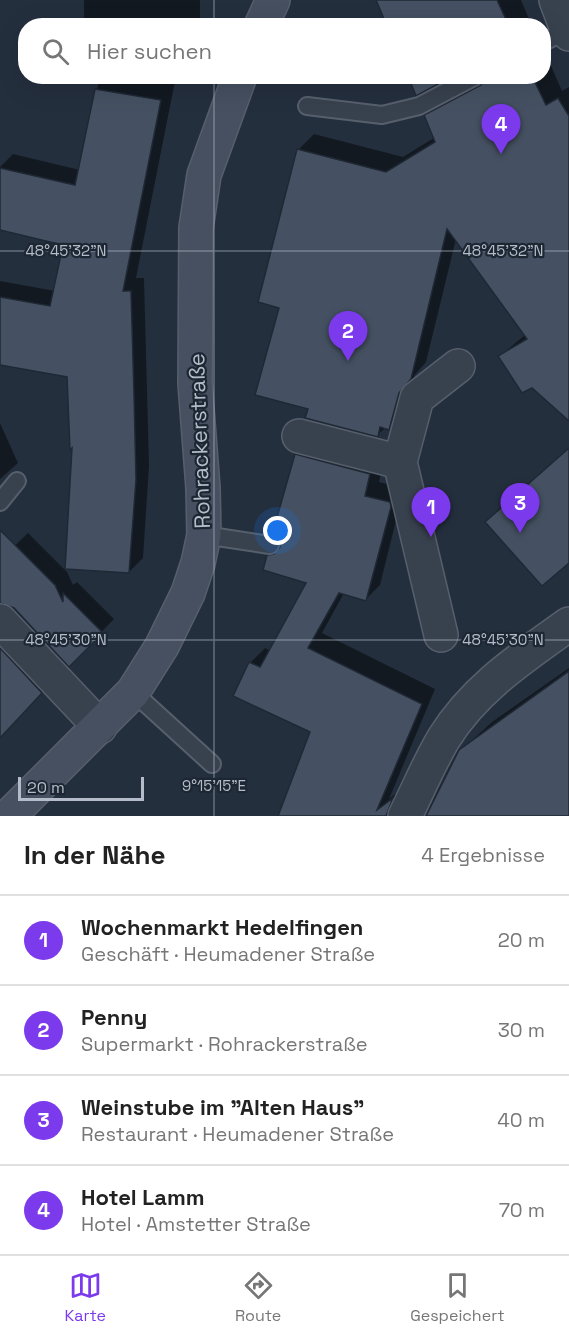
<!DOCTYPE html>
<html lang="de">
<meta charset="utf-8">
<style>
:root{--surface:#fff;--page:#f2f2f2;--text:#222;--muted:#767676;--line:#e0e0e0;--accent:#7c3aed}
body{margin:0;font-family:"Space Grotesk",sans-serif;background:var(--page);color:var(--text)}
.scale{position:absolute;left:18px;bottom:15px;width:126px;box-sizing:border-box;padding-left:6px;border:3px solid #b4bcc9;border-top:0;font-size:16px;line-height:21px;white-space:nowrap;color:#b4bcc9;-webkit-text-stroke:4px #1d2633;paint-order:stroke}
.you{position:absolute;left:278px;top:531px;width:21px;height:21px;margin:-15px;border:4px solid #fff;border-radius:50%;background:#1a73e8;box-shadow:0 0 0 9px #1a73e833}
.badge{display:grid;place-items:center;width:39px;height:39px;border-radius:50%;background:var(--accent);color:#fff;font-size:20px;font-weight:700}
.pin{position:absolute;translate:-50% -50px;filter:drop-shadow(0 2px 3px #0008)}
.pin::after{content:'';position:absolute;top:32px;width:21px;height:18px;background:inherit;clip-path:polygon(0 0,100% 0,50% 100%)}
.list{margin:0;padding:0;list-style:none}
h2{display:flex;justify-content:space-between;align-items:center;height:78px;margin:0;padding:0 24px;font-size:26px}
h2 small{font-size:20px;font-weight:400;color:var(--muted)}
.list li{display:grid;grid-template-columns:39px 1fr auto;gap:18px;align-items:center;box-sizing:border-box;height:90px;padding:0 24px;border-top:2px solid var(--line)}
.list b{display:block;font-size:22px;white-space:nowrap}
.list p{margin:0;font-size:20px;white-space:nowrap;color:var(--muted)}
.list em{font-size:20px;font-style:normal;color:var(--muted)}
.icon{flex:none;width:33px;height:33px;fill:none;stroke:currentColor;stroke-width:2;stroke-linecap:round;stroke-linejoin:round}
.map{position:relative;flex:none;width:569px;height:816px;overflow:hidden}
.search{position:absolute;background:var(--surface);box-shadow:0 6px 24px #0002;left:18px;right:18px;top:18px;height:66px;display:flex;align-items:center;gap:15px;box-sizing:border-box;padding:0 21px;border-radius:24px;color:var(--muted);font-size:22px}
.sheet{height:438px;background:var(--surface)}
nav{display:flex;justify-content:space-around;align-items:center;box-sizing:border-box;height:84px;border-top:2px solid var(--line);background:var(--surface);font-size:16px;color:var(--muted)}
nav a{display:grid;justify-items:center;gap:3px}
nav .on{color:var(--accent)}
.map>svg:first-child{display:block}
.shadow{fill:#0007}
.building{fill:#455162;stroke:#1f2835;stroke-width:1.5}
.lines{fill:none;stroke-linecap:round;stroke-linejoin:round}
.lane-casing{stroke:#565f6c;stroke-width:20}
.street-casing{stroke:#565f6c;stroke-width:36}
.secondary-casing{stroke:#565f6c;stroke-width:36}
.lane{stroke:#38414e;stroke-width:16}
.street{stroke:#38414e;stroke-width:33}
.secondary{stroke:#465061;stroke-width:33}
.ticks{fill:none;stroke:#b4bcc9;stroke-width:1.5;stroke-opacity:0.45}
.labels{text-anchor:middle;dominant-baseline:central;stroke-width:4.5;stroke-linejoin:round;paint-order:stroke}
.street-label{font-size:22px;fill:#b4bcc9;stroke:#1d2633}
.ticks-label{font-size:15px;text-anchor:middle;fill:#b4bcc9;stroke:#1d2633;stroke-width:4.5;stroke-linejoin:round;paint-order:stroke}
</style>
<div class="map">
<svg width="569" height="816" viewBox="0 0 569 816">
<rect width="100%" height="100%" fill="#242f3e"/>
<path class="shadow" d="M 84,0 L 200,0 L 200,26 L 84,26 Z
M 378,0 L 521,0 L 532,26 L 388,26 Z
M 544,50 L 562,91 L 569,87 L 569,419 L 500,356 L 525,335 L 456,239 L 426,362 L 414,376 L 405,412 L 377,435 L 310,408 L 281,307 L 298,150 L 314,134 L 403,157 L 434,138 L 425,116 L 441,100 L 483,76 L 544,76 Z
M 100,76 L 176,76 L 136,278 L 144,278 L 149,466 L 143,558 L 129,572 L 72,473 L 73,376 L 0,363 L 0,281 L 55,291 L 65,244 L 0,229 L 0,167 L 13,154 L 80,170 Z
M 0,423 L 18,463 L 0,479 Z
M 311,440 L 384,459 L 379,482 L 404,488 L 380,585 L 366,599 L 344,593 L 322,633 L 435,689 L 389,799 L 406,786 L 409,816 L 280,816 L 312,732 L 250,663 L 265,648 L 271,651 L 309,582 L 268,556 L 281,543 L 296,455 Z
M 28,533 L 67,572 L 73,585 L 77,582 L 114,619 L 69,665 L 14,607 L 0,601 L 0,560 Z
M 0,623 L 54,680 L 0,734 Z
M 569,668 L 569,816 L 428,816 L 460,751 L 492,722 Z"/>
<path class="building" d="M 376,0 L 497,0 L 509,26 L 387,26 Z
M 408,76 L 453,76 L 416,96 Z
M 486,76 L 532,76 L 546,105 L 558,98 L 569,116 L 569,421 L 532,388 L 522,393 L 498,356 L 527,339 L 447,229 L 411,379 L 399,393 L 389,430 L 380,427 L 378,437 L 305,418 L 308,409 L 255,395 L 279,308 L 258,302 L 297,149 L 386,172 L 435,142 L 424,115 L 481,85 Z
M 95,89 L 161,100 L 123,291 L 131,291 L 134,394 L 136,480 L 129,573 L 65,569 L 72,448 L 70,450 L 67,377 L 0,365 L 0,297 L 50,306 L 63,245 L 0,230 L 0,168 L 75,185 Z
M 569,448 L 569,563 L 542,586 L 485,522 Z
M 295,454 L 370,474 L 365,496 L 390,502 L 391,507 L 366,601 L 339,593 L 308,648 L 422,704 L 377,810 L 393,798 L 386,816 L 278,816 L 310,732 L 233,696 L 249,662 L 260,667 L 306,583 L 263,570 L 267,555 L 274,554 L 280,547 L 279,541 L 272,535 Z
M 0,530 L 55,585 L 63,602 L 63,593 L 103,633 L 69,667 L 14,608 L 0,603 Z
M 0,648 L 42,693 L 0,738 Z
M 569,671 L 569,816 L 426,816 L 459,750 Z"/>
<g class="lines">
<g class="lane-casing">
<path id="lane" d="M 544,42 L 567,30
M 307,106 L 382,115 L 419,106 L 476,76
M 0,502 L 17,481
M 204,535 L 270,545
M 133,692 L 212,764"/>
</g>
<g class="street-casing">
<path id="street" d="M 556,0 L 569,34
M 299,436 L 400,462
M 0,621 L 100,727
M 441,635 L 400,462 L 417,398 L 458,366
M 405,816 C 418,790 429,763 444,738 C 475,688 523,657 569,624"/>
</g>
<g class="secondary-casing">
<path id="secondary" d="M 261,26 L 273,0
M 9,816 L 133,692 L 162,646 L 188,593 L 198,563 L 204,535 L 203,488 L 195,383 L 196,228 L 204,175 L 240,76"/>
</g>
<use href="#lane" class="lane"/>
<use href="#street" class="street"/>
<use href="#secondary" class="secondary"/>
</g>
<path class="ticks" d="M 214,0 L 214,26M 214,76 L 214,816M 0,251 L 569,251M 0,640 L 569,640"/>
<g class="labels">
<g class="street-label">
<text transform="translate(199 441) rotate(-92)">Rohrackerstraße</text>
</g>
</g>
<g class="ticks-label">
<text x="66" y="256">48°45'32"N</text>
<text x="503" y="256">48°45'32"N</text>
<text x="66" y="645">48°45'30"N</text>
<text x="503" y="645">48°45'30"N</text>
<text x="214" y="791">9°15'15"E</text>
</g>
</svg>
<div class="scale">20 m</div>
<div class="you"></div>
<div class="pin badge" style="left:431px;top:537px">1</div>
<div class="pin badge" style="left:348px;top:361px">2</div>
<div class="pin badge" style="left:520px;top:533px">3</div>
<div class="pin badge" style="left:501px;top:154px">4</div>
<div class="search"><svg class="icon" aria-label="search" viewBox="0 0 24 24"><circle cx="10" cy="10" r="6"/><path d="M15 15l6 6"/></svg>Hier suchen</div>
</div>
<section class="sheet">
<h2>In der Nähe<small>4 Ergebnisse</small></h2>
<ul class="list">
<li><span class="badge">1</span><div><b>Wochenmarkt Hedelfingen</b><p>Geschäft · Heumadener Straße</p></div><em>20 m</em></li>
<li><span class="badge">2</span><div><b>Penny</b><p>Supermarkt · Rohrackerstraße</p></div><em>30 m</em></li>
<li><span class="badge">3</span><div><b>Weinstube im &quot;Alten Haus&quot;</b><p>Restaurant · Heumadener Straße</p></div><em>40 m</em></li>
<li><span class="badge">4</span><div><b>Hotel Lamm</b><p>Hotel · Amstetter Straße</p></div><em>70 m</em></li>
</ul>
</section>
<nav>
<a class="on"><svg class="icon" aria-label="map" viewBox="0 0 24 24"><path d="M3 6l6-2 6 2 6-2v14l-6 2-6-2-6 2zM9 4v14M15 6v14"/></svg>Karte</a>
<a><svg class="icon" aria-label="directions" viewBox="0 0 24 24"><path d="M12 3l9 9-9 9-9-9zM9 14v-3h6M13 9l2 2-2 2"/></svg>Route</a>
<a><svg class="icon" aria-label="saved" viewBox="0 0 24 24"><path d="M7 4h10v16l-5-4-5 4z"/></svg>Gespeichert</a>
</nav>
